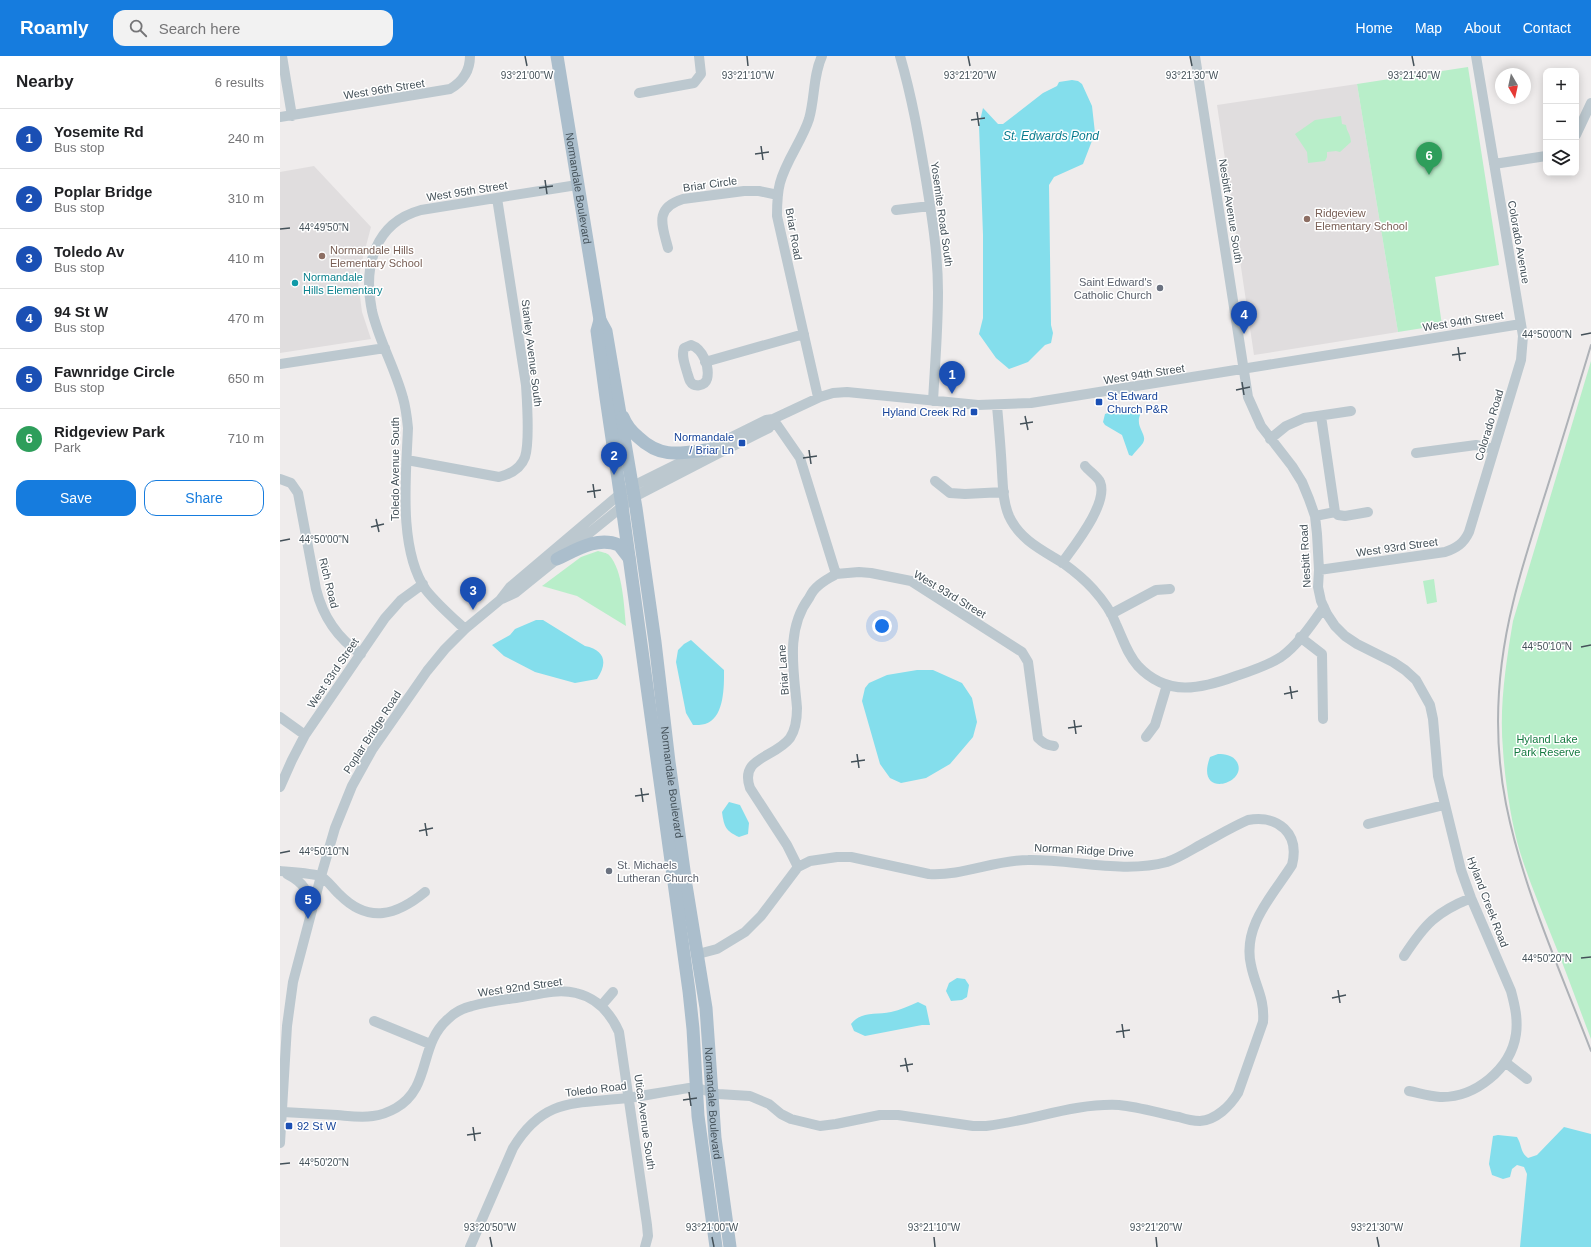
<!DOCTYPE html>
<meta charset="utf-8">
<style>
:root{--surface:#fff;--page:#f2f2f2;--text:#202124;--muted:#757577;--line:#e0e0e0;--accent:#167cde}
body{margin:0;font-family:Arial,sans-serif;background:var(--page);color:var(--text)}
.controls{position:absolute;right:12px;top:12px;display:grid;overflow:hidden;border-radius:8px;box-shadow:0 2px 10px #0003}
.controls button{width:36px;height:36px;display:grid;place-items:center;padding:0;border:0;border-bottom:1px solid var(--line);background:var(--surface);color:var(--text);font:20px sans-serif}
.compass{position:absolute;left:1215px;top:12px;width:36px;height:36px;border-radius:50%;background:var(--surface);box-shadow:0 2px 10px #0003;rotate:171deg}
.you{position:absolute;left:602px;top:570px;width:14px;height:14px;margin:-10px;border:3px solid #fff;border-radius:50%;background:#1a73e8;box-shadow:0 0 0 6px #1a73e833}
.badge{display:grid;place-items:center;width:26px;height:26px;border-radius:50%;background:var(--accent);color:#fff;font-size:13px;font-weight:700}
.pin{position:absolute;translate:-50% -33px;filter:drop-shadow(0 1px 2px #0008)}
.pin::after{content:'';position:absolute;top:21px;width:14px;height:12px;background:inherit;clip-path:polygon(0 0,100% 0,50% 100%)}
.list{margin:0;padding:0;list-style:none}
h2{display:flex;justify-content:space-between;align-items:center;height:52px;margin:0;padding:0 16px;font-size:17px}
h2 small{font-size:13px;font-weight:400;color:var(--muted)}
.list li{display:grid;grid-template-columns:26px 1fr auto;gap:12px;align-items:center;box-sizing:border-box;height:60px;padding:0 16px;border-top:1px solid var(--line)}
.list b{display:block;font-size:15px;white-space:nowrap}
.list p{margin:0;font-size:13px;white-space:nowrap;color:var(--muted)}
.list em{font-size:13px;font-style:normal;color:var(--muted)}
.actions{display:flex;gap:8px;padding:12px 16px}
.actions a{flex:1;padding:9px 0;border:1px solid var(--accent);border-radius:12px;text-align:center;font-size:14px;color:var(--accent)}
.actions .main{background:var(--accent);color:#fff}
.icon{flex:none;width:22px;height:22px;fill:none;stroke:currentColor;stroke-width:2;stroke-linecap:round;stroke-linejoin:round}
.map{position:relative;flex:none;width:1311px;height:1191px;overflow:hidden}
header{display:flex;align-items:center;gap:24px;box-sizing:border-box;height:56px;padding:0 20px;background:var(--accent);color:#fff}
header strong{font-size:19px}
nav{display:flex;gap:22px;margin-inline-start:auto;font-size:14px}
.search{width:280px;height:36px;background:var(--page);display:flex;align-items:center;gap:10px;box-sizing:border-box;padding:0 14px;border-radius:12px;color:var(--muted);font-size:15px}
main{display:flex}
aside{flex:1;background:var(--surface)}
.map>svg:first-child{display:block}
.education{fill:#e0ddde}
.green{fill:#b8eec9}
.water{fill:#84deec}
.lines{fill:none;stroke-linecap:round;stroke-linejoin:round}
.minor{stroke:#bcc8cf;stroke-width:10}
.major{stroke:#abbecc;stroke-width:13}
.rail{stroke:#aeb2b7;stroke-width:2}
.ticks{fill:none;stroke:#445159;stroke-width:1.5}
.education-dot{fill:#8d6e63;stroke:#fff;stroke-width:1.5}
.culture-dot{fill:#0f9aa8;stroke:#fff;stroke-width:1.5}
.worship-dot{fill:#6b7280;stroke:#fff;stroke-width:1.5}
.transit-dot{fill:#1a4fb4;stroke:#fff;stroke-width:1.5}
.labels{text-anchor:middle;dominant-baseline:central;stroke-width:3;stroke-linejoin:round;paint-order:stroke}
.street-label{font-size:11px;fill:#445159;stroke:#fff}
.education-label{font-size:11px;fill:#785e54;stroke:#fff;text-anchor:start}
.culture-label{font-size:11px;fill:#0d838f;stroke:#fff;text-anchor:start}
.worship-label{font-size:11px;fill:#5b616d;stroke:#fff;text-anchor:end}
.transit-label{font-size:11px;fill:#164399;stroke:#fff;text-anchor:start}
.park-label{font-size:11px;fill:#157a41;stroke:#fff}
.water-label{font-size:12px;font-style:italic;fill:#0b7d90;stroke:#fff}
.ticks-label{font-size:10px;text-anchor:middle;fill:#445159;stroke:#fff;stroke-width:3;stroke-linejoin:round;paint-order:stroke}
</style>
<header>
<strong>Roamly</strong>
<div class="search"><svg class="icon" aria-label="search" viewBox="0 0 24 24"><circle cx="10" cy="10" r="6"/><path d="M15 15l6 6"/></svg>Search here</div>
<nav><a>Home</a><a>Map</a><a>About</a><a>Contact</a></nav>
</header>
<main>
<aside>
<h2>Nearby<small>6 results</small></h2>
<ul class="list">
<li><span class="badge" style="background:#1a4fb4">1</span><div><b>Yosemite Rd</b><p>Bus stop</p></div><em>240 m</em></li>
<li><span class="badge" style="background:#1a4fb4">2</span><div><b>Poplar Bridge</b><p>Bus stop</p></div><em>310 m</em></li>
<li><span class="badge" style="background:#1a4fb4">3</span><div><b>Toledo Av</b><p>Bus stop</p></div><em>410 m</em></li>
<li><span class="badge" style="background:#1a4fb4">4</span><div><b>94 St W</b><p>Bus stop</p></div><em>470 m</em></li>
<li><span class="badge" style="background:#1a4fb4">5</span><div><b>Fawnridge Circle</b><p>Bus stop</p></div><em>650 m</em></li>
<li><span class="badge" style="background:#2e9e5b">6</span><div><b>Ridgeview Park</b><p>Park</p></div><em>710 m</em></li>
</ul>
<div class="actions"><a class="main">Save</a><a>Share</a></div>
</aside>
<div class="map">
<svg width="1311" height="1191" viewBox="0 0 1311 1191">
<rect width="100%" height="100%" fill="#efecec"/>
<path class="education" d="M 1077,28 L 1118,276 L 974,299 L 937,49 Z
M 34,110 L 91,171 L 81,209 L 78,225 L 82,256 L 91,283 L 0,297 L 0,116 Z"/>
<path class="green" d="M 1188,11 L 1219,209 L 1155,221 L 1162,269 L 1118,276 L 1077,28 Z
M 1061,60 L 1062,68 L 1066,69 C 1067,77 1070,76 1071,86 L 1060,96 L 1056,95 L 1047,96 L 1047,101 L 1045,105 L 1028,107 L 1027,96 L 1015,78 L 1035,64 Z
M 1311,305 L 1311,983 C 1298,949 1286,915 1272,881 C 1261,853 1249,825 1240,796 C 1231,766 1225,725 1223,694 C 1219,651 1226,607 1233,565 Z
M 318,495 C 322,496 327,497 329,499 C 343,514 344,550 346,570 L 297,540 L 262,530 L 301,501 Z
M 1154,523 L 1157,546 L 1147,548 L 1143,525 Z"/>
<path class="water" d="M 792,24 L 798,25 L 802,28 L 812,50 L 815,77 L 803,108 L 774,121 L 769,129 L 771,269 L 773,277 L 771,287 L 765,289 L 748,306 L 729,313 L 716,302 L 699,278 L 703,262 L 703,179 L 699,69 L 703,52 L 718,68 L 723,68 L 763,37 L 777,30 L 779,26 Z
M 845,352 L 856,352 L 860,359 C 855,372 868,378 863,387 C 860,391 855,396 852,400 L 849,399 L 842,379 L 825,369 L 823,366 L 825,358 Z
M 256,564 L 263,564 L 305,590 C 325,594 328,607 317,623 L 295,627 L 255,616 L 224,600 L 212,589 L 230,579 L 235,573 Z
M 411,584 L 444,614 C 444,629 445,662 425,668 C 422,669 416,669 413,669 L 406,657 L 396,606 L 398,594 L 404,588 Z
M 637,614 L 653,614 L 682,627 L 692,642 L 697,666 L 693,681 L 670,708 L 646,722 L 621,727 L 610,722 L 600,708 L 582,645 L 585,632 L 589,627 L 607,619 Z
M 938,698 C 945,698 953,699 957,706 C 969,728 914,744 930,701 Z
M 449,746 L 460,749 L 469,767 L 468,778 L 459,781 C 446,775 444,771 442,756 Z
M 677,922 L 685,923 L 689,929 L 687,941 L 682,944 L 671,945 L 666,935 L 669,927 Z
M 638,946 L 646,950 L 650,969 L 642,969 L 585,980 L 574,975 L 571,968 C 581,955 596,959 611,956 C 620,954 629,950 638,946 Z
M 1284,1071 L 1311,1078 L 1311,1191 L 1240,1191 L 1247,1118 L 1244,1111 L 1237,1109 L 1232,1113 L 1230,1121 L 1223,1123 L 1212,1119 L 1209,1108 L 1213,1080 L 1218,1079 L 1237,1081 C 1242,1089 1240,1096 1248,1102 L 1257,1099 Z"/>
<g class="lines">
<path class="minor" d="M 2,0 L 12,60
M 620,0 C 632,41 639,82 646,124 C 652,161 658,198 658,236 C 658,272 655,309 653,345
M 915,0 L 968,341 L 981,370 L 1012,410 L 1022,426 L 1029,443 L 1035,460 L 1037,478 L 1039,514 L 1038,531 L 1041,545 L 1047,558 L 1055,570 L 1065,580 L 1077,588 L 1113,606 L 1125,614 L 1136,624 L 1150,649 L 1153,663 L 1158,720 L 1181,814 L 1191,842 L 1231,935 C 1235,950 1238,963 1236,978 C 1231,1013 1195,1042 1160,1041 C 1149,1040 1139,1037 1129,1035
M 359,37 L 414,27 L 421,18 L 419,0
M 0,61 L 170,33 C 182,26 190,15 190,0
M 1296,79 L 1311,47
M 1214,108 L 1266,100
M 616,154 L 650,150
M 388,192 C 382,169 374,152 403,143 L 464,135 L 479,135 L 498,139
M 411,289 C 423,293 430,311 427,323 C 425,330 414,332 410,325 C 409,323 408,319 407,316 C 405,308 401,300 404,292 Z
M 425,306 L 524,278
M 0,308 L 105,292
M 538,341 L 497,160 C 497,149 497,138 500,127 C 506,104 522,85 529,63 C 535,42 533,19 542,0
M 717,350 C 719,372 721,394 722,416 C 723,431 723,446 729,460 C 740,484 762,494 783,507 C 794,515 804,523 813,533 C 822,543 831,555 836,568 C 843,583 847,598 858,610 C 887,641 921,633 956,620 C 971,615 987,610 1001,601 C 1018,589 1032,568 1044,551
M 1041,360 L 1055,456
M 493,363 L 520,402 L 556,518 C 550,522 543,525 538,530 C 534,533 531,538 529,542 C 505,574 514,615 517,652 C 517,662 516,673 510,682 C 495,702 459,701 470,732 L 507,789 L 518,811
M 990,383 L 1006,370 L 1024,362 L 1071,355
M 1136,397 L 1196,389 L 1214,393
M 127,404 L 219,421 C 231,418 241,412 245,401 C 250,386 247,345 246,329 L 217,142
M 0,423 L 11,427 L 18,437 L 36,533 C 43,561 57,582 81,598
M 655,425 L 670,437 L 685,438 L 724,436
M 1035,460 L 1055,456 L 1058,459 L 1065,460 L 1088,456
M 782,507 C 794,490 829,447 820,426 C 818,421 809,415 805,410
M 1039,514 L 1165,496 C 1177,492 1184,487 1189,476 L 1241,304 L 1243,280 L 1196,0
M 556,518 L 579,516 L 591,517 L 631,525 L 742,596 L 748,606 L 758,682 C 763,687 766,689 774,690
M 222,543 L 235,537 L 354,441 L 441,396 L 489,372 L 493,363
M 831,558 L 876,534 L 890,533
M 185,573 C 172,561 157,548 146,534 C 118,494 126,420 128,372 C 127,362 126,352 123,342 C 115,312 99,285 92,255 C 83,211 94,167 141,154 L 297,129
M 1020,581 L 1042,598 L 1043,663
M 0,661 L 25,679
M 866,681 L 875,669 L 887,629
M 0,731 L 12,704 L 25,679 L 105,562 L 121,544 L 143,528
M 1088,768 L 1164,749
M 0,815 C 10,816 31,817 40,820 C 46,822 55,835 60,839 C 89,868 117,859 145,836
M 7,818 C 24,827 28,834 30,853
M 1124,900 C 1145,868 1156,856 1191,842
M 321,950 L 333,936
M 94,965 L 150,988
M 1225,1006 L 1247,1023
M 3,1056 C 21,1057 39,1058 57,1059 C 69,1060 81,1062 93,1060 C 101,1059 109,1056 116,1052 C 152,1031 138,989 168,963 C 174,957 183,952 192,950 C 206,946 221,944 236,942 C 255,939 277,932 296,937 C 317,942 331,958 339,976 L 367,1169 L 368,1180 L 365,1191
M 0,1087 L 7,970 L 13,926 L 41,820 L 55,772 L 72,730 L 92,694 L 147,615 L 165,593 L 185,573 L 220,544 L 230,531 L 340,438 L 359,427 L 486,364 L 493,363 L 540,341 L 553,337 L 567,336 L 698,349 L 751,347 L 1241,268
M 190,1191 L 233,1092 C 264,1041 295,1048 348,1042 C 368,1039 389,1035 409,1032 L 417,1032 L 438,1038 L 470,1040 L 489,1048 L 501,1058 L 511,1063 L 540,1070 L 556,1068 L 600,1059 L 618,1059 L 693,1070 L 706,1070 C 751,1065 793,1047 839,1049 C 859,1051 879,1057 899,1061 C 905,1063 913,1065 920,1065 C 936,1064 950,1050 958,1037 L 983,966 C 985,942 975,930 971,909 C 962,870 993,839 1012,809 C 1020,777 998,759 968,764 C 952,771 937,780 922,788 C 911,794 899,802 887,806 C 843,818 792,803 748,804 C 714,804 683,820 649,818 L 571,801 L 557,801 L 530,805 L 518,811 L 481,860 L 465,876 L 437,893 L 418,898"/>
<g class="major">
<path id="s1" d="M 277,0 L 320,264 L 326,275 L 356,452 L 375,586 L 389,706 L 406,829 L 426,952 L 435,1082 L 450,1191"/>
<path d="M 320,264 L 317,275 L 326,342 L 342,450 L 409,935 L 413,973 L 418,1060 L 436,1191"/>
<path d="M 343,361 C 346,369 351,375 358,381 C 380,402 398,398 426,394"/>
<path d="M 277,503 C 296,494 317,480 339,489 L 349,502"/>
</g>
<path class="rail" d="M 1311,289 C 1295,342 1279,395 1262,448 C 1252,480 1241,513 1233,547 C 1217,612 1213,682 1226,748 C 1243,833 1280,914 1311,995"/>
</g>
<path class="ticks" d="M 245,0 L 247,10M 467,0 L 468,10M 688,0 L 690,10M 910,0 L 912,10M 1132,0 L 1134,10M 697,56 L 699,70M 691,64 L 705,62M 481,90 L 483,104M 475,98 L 489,96M 265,124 L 267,138M 259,132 L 273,130M 0,173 L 10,172M 1301,279 L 1311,277M 1178,291 L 1180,305M 1172,299 L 1186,297M 962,326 L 964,339M 956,334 L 970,331M 745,360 L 748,374M 740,368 L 753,366M 529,394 L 531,408M 523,402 L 537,400M 313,428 L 315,442M 307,436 L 321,434M 96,463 L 99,476M 91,471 L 104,468M 0,485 L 10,483M 1301,591 L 1311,589M 1010,630 L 1012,643M 1004,638 L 1018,635M 794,664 L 796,678M 788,672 L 802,670M 577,698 L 579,712M 571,706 L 585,704M 361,732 L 363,746M 355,740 L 369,738M 145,767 L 147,780M 139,775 L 153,772M 0,797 L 10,795M 1301,902 L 1311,901M 1058,934 L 1060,947M 1052,942 L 1066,939M 842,968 L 844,982M 836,976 L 850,974M 625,1002 L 628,1016M 620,1010 L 633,1008M 409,1036 L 411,1050M 403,1044 L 417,1042M 193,1071 L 195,1085M 187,1079 L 201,1077M 0,1108 L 10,1107M 210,1181 L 212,1191M 432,1181 L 434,1191M 654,1181 L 655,1191M 876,1181 L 877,1191M 1097,1181 L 1099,1191"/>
<g class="education-dot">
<circle cx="1027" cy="163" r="4"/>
<circle cx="42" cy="200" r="4"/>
</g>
<circle class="culture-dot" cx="15" cy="227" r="4"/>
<g class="worship-dot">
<circle cx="880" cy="232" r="4"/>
<circle cx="329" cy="815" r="4"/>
</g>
<g class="transit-dot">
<rect x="815" y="342" width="8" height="8" rx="2"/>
<rect x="690" y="352" width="8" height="8" rx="2"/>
<rect x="458" y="383" width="8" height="8" rx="2"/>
<rect x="5" y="1066" width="8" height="8" rx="2"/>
</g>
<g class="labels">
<g class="street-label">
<text transform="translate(104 33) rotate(-9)">West 96th Street</text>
<text transform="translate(430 128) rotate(-8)">Briar Circle</text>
<text stroke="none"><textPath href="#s1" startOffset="134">Normandale Boulevard</textPath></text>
<text transform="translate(187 135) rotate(-9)">West 95th Street</text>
<text transform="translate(951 155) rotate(81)">Nesbitt Avenue South</text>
<text transform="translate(662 158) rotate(82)">Yosemite Road South</text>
<text transform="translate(514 178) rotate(80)">Briar Road</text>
<text transform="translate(1239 186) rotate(80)">Colorado Avenue</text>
<text transform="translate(1183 265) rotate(-9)">West 94th Street</text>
<text transform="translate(252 297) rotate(83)">Stanley Avenue South</text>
<text transform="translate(864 318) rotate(-9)">West 94th Street</text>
<text transform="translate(1209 369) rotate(-73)">Colorado Road</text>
<text transform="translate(115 413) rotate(-90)">Toledo Avenue South</text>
<text transform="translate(1117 491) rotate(-8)">West 93rd Street</text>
<text transform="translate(1025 500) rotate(-93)">Nesbitt Road</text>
<text transform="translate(49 527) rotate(76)">Rich Road</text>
<text transform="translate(670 538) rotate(31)">West 93rd Street</text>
<text transform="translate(503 614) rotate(-94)">Briar Lane</text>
<text transform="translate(53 617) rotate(-56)">West 93rd Street</text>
<text transform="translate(92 676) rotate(-57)">Poplar Bridge Road</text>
<text stroke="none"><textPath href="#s1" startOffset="736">Normandale Boulevard</textPath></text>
<text transform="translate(804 794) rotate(3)">Norman Ridge Drive</text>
<text transform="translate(1208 846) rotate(69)">Hyland Creek Road</text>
<text transform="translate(240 931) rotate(-8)">West 92nd Street</text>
<text transform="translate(316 1033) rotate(-7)">Toledo Road</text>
<text stroke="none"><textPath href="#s1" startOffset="1060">Normandale Boulevard</textPath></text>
<text transform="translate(365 1066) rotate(82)">Utica Avenue South</text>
</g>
<g class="education-label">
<text x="1035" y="157">Ridgeview<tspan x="1035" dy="13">Elementary School</tspan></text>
<text x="50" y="194">Normandale Hills<tspan x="50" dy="13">Elementary School</tspan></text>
</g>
<g class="culture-label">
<text x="23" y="221">Normandale<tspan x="23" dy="13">Hills Elementary</tspan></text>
</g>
<g class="worship-label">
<text x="872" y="226">Saint Edward's<tspan x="872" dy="13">Catholic Church</tspan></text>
<text x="337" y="809" text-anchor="start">St. Michaels<tspan x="337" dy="13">Lutheran Church</tspan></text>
</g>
<g class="transit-label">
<text x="827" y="340">St Edward<tspan x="827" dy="13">Church P&amp;R</tspan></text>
<text x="686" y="356" text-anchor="end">Hyland Creek Rd</text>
<text x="454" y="381" text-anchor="end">Normandale<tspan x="454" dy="13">/ Briar Ln</tspan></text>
<text x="17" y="1070">92 St W</text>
</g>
<g class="park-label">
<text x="1267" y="683">Hyland Lake<tspan x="1267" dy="13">Park Reserve</tspan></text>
</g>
<g class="water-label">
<text x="771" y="80">St. Edwards Pond</text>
</g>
</g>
<g class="ticks-label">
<text x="1134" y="23">93°21'40"W</text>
<text x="247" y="23">93°21'00"W</text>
<text x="468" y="23">93°21'10"W</text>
<text x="690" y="23">93°21'20"W</text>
<text x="912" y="23">93°21'30"W</text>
<text x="44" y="175">44°49'50"N</text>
<text x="1267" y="282">44°50'00"N</text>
<text x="44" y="487">44°50'00"N</text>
<text x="1267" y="594">44°50'10"N</text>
<text x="44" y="799">44°50'10"N</text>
<text x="1267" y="906">44°50'20"N</text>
<text x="44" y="1110">44°50'20"N</text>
<text x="210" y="1175">93°20'50"W</text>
<text x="432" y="1175">93°21'00"W</text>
<text x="654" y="1175">93°21'10"W</text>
<text x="876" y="1175">93°21'20"W</text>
<text x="1097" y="1175">93°21'30"W</text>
</g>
</svg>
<div class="controls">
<button>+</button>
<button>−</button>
<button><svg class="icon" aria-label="layers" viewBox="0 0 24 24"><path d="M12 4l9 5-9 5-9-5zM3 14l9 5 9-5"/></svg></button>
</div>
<svg class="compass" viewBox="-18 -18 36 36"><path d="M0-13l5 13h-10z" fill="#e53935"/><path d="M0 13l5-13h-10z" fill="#757577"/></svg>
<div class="you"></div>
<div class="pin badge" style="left:672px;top:338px;background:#1a4fb4">1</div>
<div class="pin badge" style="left:334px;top:419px;background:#1a4fb4">2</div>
<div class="pin badge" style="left:193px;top:554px;background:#1a4fb4">3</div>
<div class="pin badge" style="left:964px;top:278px;background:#1a4fb4">4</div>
<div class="pin badge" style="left:28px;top:863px;background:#1a4fb4">5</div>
<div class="pin badge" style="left:1149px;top:119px;background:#2e9e5b">6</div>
</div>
</main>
